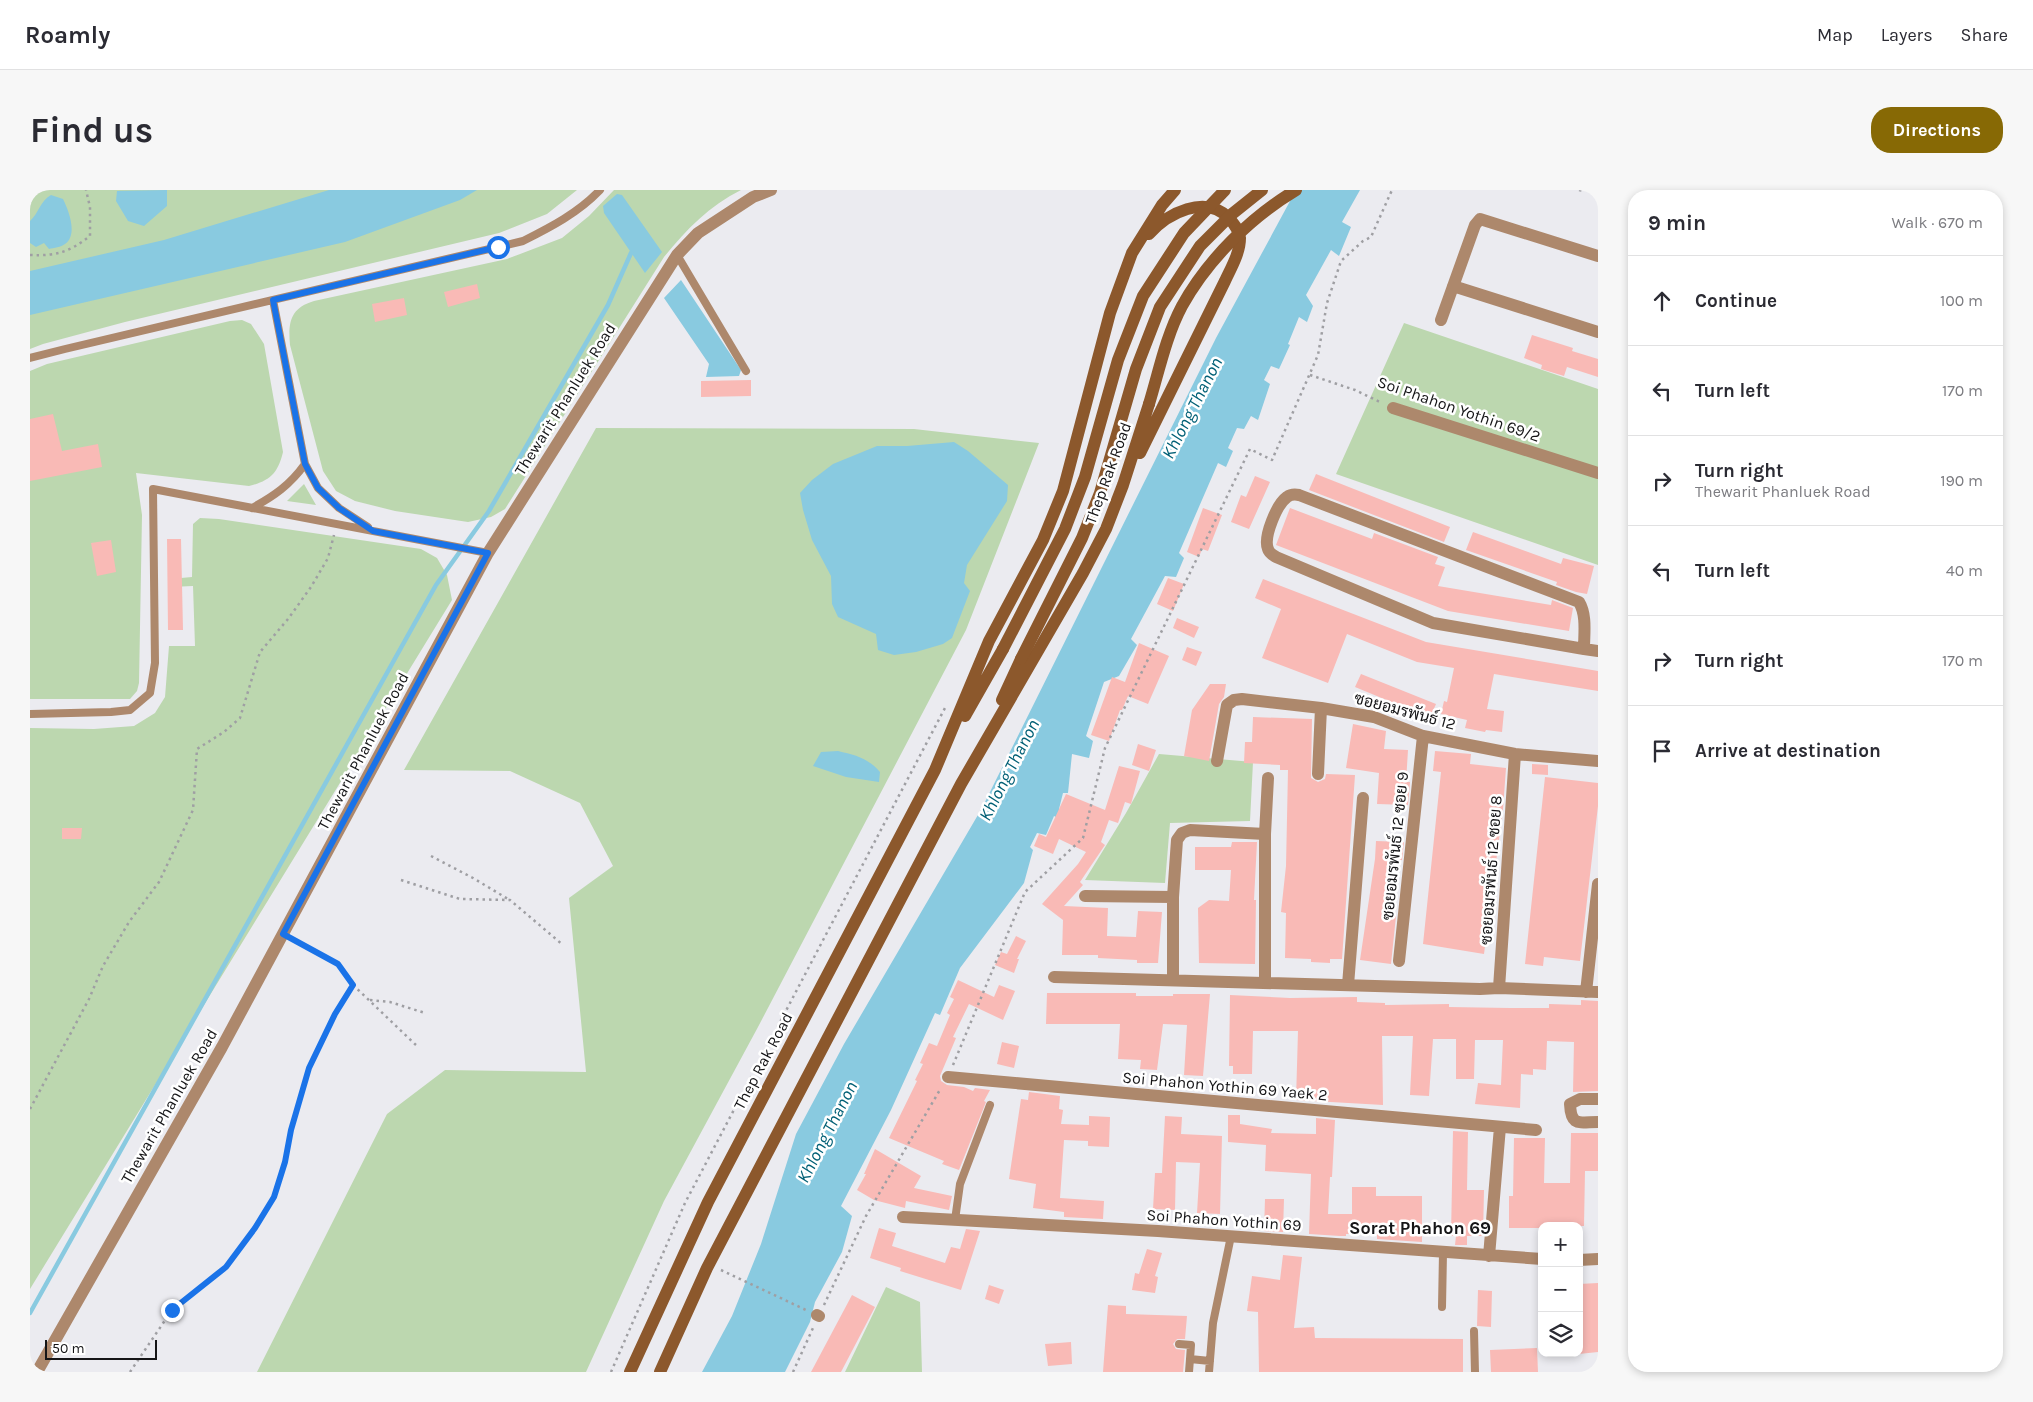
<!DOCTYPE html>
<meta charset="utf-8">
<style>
:root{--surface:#fff;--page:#f7f7f7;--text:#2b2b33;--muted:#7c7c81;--line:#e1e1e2;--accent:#876905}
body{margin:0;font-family:Karla,Sarabun,sans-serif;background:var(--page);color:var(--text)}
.controls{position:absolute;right:15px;bottom:15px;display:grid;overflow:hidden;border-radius:10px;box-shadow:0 2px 8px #0003}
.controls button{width:45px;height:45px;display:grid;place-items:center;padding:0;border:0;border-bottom:1px solid var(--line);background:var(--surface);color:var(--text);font:25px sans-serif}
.scale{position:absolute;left:15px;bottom:12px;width:112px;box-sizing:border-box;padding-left:5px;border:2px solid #151517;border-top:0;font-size:14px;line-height:18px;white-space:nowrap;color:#151517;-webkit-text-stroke:4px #fff;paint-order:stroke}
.stop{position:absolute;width:15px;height:15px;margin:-11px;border:4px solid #1a73e8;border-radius:50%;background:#fff}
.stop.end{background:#1a73e8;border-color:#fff;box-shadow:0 1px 5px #0008}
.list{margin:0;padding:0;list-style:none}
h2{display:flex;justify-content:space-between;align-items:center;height:65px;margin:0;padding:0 20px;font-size:21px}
h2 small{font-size:16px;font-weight:400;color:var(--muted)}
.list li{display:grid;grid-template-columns:32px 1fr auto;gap:15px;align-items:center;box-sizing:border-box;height:90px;padding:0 20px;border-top:1px solid var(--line)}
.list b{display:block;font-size:19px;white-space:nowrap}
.list p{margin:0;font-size:16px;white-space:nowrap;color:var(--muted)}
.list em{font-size:16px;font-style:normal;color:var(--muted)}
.icon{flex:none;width:28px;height:28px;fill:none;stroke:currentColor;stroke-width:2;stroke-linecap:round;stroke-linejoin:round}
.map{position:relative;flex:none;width:1568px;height:1182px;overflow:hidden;border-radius:20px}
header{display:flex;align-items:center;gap:30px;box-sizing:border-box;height:70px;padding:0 25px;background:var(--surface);border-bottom:1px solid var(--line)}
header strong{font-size:24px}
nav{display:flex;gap:28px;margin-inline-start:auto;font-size:18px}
.intro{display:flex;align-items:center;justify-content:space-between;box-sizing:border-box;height:120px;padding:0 30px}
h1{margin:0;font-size:35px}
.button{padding:12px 22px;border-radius:20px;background:var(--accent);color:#fff;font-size:18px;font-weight:700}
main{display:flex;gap:30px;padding:0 30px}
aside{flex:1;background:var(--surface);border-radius:20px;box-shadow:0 2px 8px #0003}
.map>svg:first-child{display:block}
.green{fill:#bcd7af}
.water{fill:#89cae0}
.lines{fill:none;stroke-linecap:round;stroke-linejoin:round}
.stream{stroke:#89cae0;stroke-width:4.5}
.building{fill:#f9bab6}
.path{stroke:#9f9fa3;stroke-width:2.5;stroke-dasharray:2.5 4;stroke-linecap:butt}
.service{stroke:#ad886c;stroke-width:8}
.minor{stroke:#ad886c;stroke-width:12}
.secondary{stroke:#8c582c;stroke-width:12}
.secondary-bridge{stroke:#8c582c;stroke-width:12}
.route{stroke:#1a73e8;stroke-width:6}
.labels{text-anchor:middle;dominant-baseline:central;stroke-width:5;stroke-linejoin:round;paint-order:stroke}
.street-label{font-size:16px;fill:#151517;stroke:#fff}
.water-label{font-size:18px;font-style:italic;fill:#026076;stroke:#fff}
.neighbourhood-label{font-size:18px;font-weight:bold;fill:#151517;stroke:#fff}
</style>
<header>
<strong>Roamly</strong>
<nav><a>Map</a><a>Layers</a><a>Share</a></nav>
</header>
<div class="intro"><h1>Find us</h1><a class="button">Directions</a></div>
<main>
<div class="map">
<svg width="1568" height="1182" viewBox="0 0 1568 1182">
<rect width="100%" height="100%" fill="#ebebf0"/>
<path class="green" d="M 0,0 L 547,0 L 517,24 L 469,43 L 95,132 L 13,154 L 0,159 Z
M 584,0 L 711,0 C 679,16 656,40 634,67 L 475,319 L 461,327 L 438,332 L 365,321 L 325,311 L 306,301 L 293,281 L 260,155 C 258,133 260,118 284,111 L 477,69 L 532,48 L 559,26 Z
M 212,130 L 221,134 L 234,154 L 253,262 C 248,283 240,291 219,296 L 106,283 L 112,325 L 109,493 L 107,501 L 100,509 L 0,509 L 0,181 L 17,174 L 200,131 Z
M 1374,133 L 1568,199 L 1568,375 L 1306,284 Z
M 566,238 L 884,239 L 1009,253 L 936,440 L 728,837 L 634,1011 L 556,1182 L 227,1182 L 357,924 L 415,880 L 556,882 L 539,708 L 583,676 L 550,613 L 480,581 L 374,580 Z
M 274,294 L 286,315 L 257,311 Z
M 170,328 L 189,329 L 391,359 L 407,368 L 417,385 L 422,410 L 0,1099 L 0,538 L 64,539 L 104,536 L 125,523 L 135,507 L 139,456 L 165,456 L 163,396 L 140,397 L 140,389 L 162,387 L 163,334 Z
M 1129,564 L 1223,572 L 1220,631 L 1140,633 L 1135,693 L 1055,690 L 1096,623 Z
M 856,1097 L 890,1112 L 892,1182 L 815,1182 Z"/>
<path class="water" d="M 137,0 L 137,16 L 114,36 L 98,31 L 86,11 L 87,1 Z
M 299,0 L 447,0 L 430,10 L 315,52 L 0,125 L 0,81 L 134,50 Z
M 1266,0 L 1330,0 L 1312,32 L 1321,37 L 1309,66 L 1301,60 L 1276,105 L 1283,116 L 1277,132 L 1269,127 L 1258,154 L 1260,155 L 1249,179 L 1241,176 L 1234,190 L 1240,194 L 1228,230 L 1221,226 L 1214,239 L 1207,238 L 1198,258 L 1203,261 L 1196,277 L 1188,273 L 1149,363 L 1154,368 L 1146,387 L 1135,386 L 1101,449 L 1107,455 L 1089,486 L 1074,492 L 1056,546 L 1063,551 L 1059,568 L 1042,564 L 1038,603 L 1033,603 L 1029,619 L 1030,629 L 1024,626 L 1016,645 L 1007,643 L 1000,657 L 1003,660 L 994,693 L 930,778 L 910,825 L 905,823 L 861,920 L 811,1016 L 822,1026 L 812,1062 L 785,1112 L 780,1132 L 755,1182 L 672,1182 L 702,1126 L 731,1054 L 766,944 L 814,854 L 952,618 L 1186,148 Z
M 587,4 L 592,5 L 632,62 L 615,83 L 574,23 L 573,16 Z
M 21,5 L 33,9 C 39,21 48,45 35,54 C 31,57 24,58 19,59 L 14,53 L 6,57 L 0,53 L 0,31 C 9,23 10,11 21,5 Z
M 651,90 L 711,180 L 709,186 L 676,187 L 679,174 L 634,108 Z
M 924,252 L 938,261 L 978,295 L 977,311 L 937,375 L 934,393 L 940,401 L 922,448 L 913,454 L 886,462 L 864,465 L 848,460 L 846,444 L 808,427 L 802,414 L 801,386 L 782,350 L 773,320 L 770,303 L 782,290 L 803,274 L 847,256 L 877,256 Z
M 808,561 C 825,565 838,568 850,582 L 849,592 L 816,587 L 783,576 L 791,562 Z"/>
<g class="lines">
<path class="stream" d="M 0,1123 L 406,395 L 459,321 L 578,115 L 601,63"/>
</g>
<path class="building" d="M 447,94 L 450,108 L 418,117 L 414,102 Z
M 374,108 L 377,125 L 345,132 L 342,114 Z
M 1502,145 L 1543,158 L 1542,161 L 1568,169 L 1568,187 L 1537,177 L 1534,186 L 1511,179 L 1512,175 L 1494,168 Z
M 721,190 L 721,206 L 671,207 L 671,191 Z
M 23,224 L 32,261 L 68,254 L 72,277 L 0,291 L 0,229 Z
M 1286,284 L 1420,337 L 1414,352 L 1279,300 Z
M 1225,286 L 1240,292 L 1219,339 L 1201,332 L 1211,305 L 1216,307 Z
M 1173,318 L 1192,325 L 1178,361 L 1172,359 L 1169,367 L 1157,362 Z
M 1260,318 L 1342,349 L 1344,343 L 1408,367 L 1405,374 L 1415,377 L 1408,396 L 1521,415 L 1522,410 L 1543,418 L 1539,441 L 1418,421 L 1246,355 Z
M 1443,342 L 1531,374 L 1533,368 L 1564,376 L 1557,404 L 1546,402 L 1526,395 L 1527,392 L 1436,360 Z
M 137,349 L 151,349 L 153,440 L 138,440 Z
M 81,350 L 86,382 L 67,386 L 61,353 Z
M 1138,388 L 1154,394 L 1143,421 L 1127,414 Z
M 1233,389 L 1396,452 L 1568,481 L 1568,501 L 1464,484 L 1457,519 L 1474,521 L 1472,542 L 1456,540 L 1455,542 L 1435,538 L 1437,530 L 1411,524 L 1414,511 L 1417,512 L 1424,478 L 1387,472 L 1317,444 L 1298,493 L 1232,468 L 1251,419 L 1225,408 Z
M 1147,428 L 1169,437 L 1164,448 L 1143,438 Z
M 1109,453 L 1139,466 L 1118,514 L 1098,506 L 1092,520 L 1090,520 L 1079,551 L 1061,545 L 1082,487 L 1095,492 Z
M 1157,457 L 1172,462 L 1166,476 L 1152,470 Z
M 1331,484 L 1406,514 L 1400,528 L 1325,497 Z
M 1180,494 L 1196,494 L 1194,507 L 1189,514 L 1179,571 L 1154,566 L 1162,520 Z
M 1223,527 L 1282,529 L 1281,588 L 1288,592 L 1295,589 L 1296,584 L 1325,585 L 1312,769 L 1300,769 L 1300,773 L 1281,772 L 1281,769 L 1255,768 L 1256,723 L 1251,722 L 1256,676 L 1258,580 L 1250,580 L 1250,575 L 1214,573 L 1215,552 L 1222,552 Z
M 1323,534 L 1356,541 L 1354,559 L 1378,560 L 1376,592 L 1380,592 L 1378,615 L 1347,614 L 1349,583 L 1316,578 Z
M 1108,554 L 1126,560 L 1119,581 L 1102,575 Z
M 1405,561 L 1441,564 L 1440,574 L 1476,578 L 1473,619 L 1454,764 L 1393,754 L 1411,582 L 1403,581 Z
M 1502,574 L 1518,575 L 1518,585 L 1502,584 Z
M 1089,576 L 1110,581 L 1101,614 L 1095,612 L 1088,633 L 1079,630 L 1071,652 L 1075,655 L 1050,692 L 1053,695 L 1034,716 L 1078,718 L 1077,746 L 1106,747 L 1108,721 L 1132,722 L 1128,773 L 1107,773 L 1107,770 L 1068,768 L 1068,765 L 1032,765 L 1033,730 L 1012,714 L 1048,674 L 1056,662 L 1029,649 L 1023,664 L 1004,656 L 1009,644 L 1016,647 L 1036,604 L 1075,620 Z
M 1515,587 L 1568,593 L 1568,616 L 1550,771 L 1514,767 L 1513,776 L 1495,774 Z
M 32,638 L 52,638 L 51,649 L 32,649 Z
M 1346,651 L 1374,652 L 1372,670 L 1367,670 L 1360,725 L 1366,726 L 1361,774 L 1330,770 L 1345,669 Z
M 1202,652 L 1227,652 L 1224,710 L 1226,710 L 1225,774 L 1169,773 L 1168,718 L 1179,710 L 1199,711 L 1201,680 L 1165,680 L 1165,657 L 1201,657 Z
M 986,746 L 996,751 L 987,769 L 989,769 L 984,783 L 965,775 L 971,762 L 977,764 Z
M 928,790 L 964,807 L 969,795 L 985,801 L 973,830 L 939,814 L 923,847 L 926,848 L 910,886 L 911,891 L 917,895 L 934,897 L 943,901 L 945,898 L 960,900 L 954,911 L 956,912 L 929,980 L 912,974 L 914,971 L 859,948 L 887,891 L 885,890 L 893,874 L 890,873 L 899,853 L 907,856 L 920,825 L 917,823 L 924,809 L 920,807 Z
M 1017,803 L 1106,803 L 1106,806 L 1143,806 L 1143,804 L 1180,804 L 1173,886 L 1154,885 L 1157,835 L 1133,834 L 1127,880 L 1110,879 L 1111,870 L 1088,869 L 1090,834 L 1016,834 Z
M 1200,805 L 1260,808 L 1327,807 L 1327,812 L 1355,813 L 1355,815 L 1419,814 L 1419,817 L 1480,818 L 1519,818 L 1519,814 L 1551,815 L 1551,810 L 1568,811 L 1568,901 L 1543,902 L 1544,852 L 1517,851 L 1516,880 L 1503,879 L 1503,885 L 1491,884 L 1490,918 L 1445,914 L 1448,893 L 1471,895 L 1473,850 L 1445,850 L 1444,889 L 1426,889 L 1426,849 L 1403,849 L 1399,906 L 1380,905 L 1383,846 L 1352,846 L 1353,915 L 1266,910 L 1268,841 L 1223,841 L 1222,884 L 1203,884 L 1203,876 L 1199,876 Z
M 972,852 L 989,856 L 984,878 L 967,874 Z
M 999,902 L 1030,906 L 1029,919 L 1033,920 L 1031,934 L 1059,935 L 1059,926 L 1080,927 L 1079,957 L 1058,956 L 1058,951 L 1034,950 L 1030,1008 L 1074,1011 L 1073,1029 L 1034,1027 L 1034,1022 L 1003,1018 L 1006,994 L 979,989 L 991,909 L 998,910 Z
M 1198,925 L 1210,925 L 1210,934 L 1242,939 L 1241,943 L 1286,944 L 1286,928 L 1305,930 L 1302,987 L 1300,987 L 1298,1024 L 1322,1024 L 1322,997 L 1346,997 L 1346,1006 L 1392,1006 L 1392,1052 L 1347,1049 L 1347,1044 L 1316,1044 L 1316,1046 L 1310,1046 L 1279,1044 L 1281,984 L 1235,981 L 1236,955 L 1198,952 Z
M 1135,926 L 1152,927 L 1151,944 L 1192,946 L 1190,1024 L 1167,1023 L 1170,973 L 1146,972 L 1145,1020 L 1123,1019 L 1125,983 L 1132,983 Z
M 1423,941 L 1438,942 L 1437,1000 L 1454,1000 L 1453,1046 L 1437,1046 L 1437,1055 L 1425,1055 L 1426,1046 L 1421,1046 Z
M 1541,943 L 1568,943 L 1568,981 L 1555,981 L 1554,1036 L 1512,1036 L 1512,1038 L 1479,1038 L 1479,1006 L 1483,1006 L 1484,948 L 1515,948 L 1514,993 L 1540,993 Z
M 845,959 L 891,986 L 884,998 L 922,1006 L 919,1020 L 876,1011 L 875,1018 L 844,1010 L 827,1000 L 836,984 L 834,984 Z
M 1235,1009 L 1254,1009 L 1253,1042 L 1234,1041 Z
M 849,1038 L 866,1043 L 862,1056 L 915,1073 L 921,1057 L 930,1059 L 936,1039 L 950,1041 L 931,1100 L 870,1081 L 871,1078 L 840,1068 Z
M 1117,1059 L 1132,1063 L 1125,1086 L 1128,1087 L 1125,1103 L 1102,1100 L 1105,1083 L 1109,1084 Z
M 1253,1065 L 1272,1067 L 1264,1138 L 1284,1137 L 1285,1148 L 1433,1149 L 1433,1182 L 1229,1182 L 1228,1122 L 1217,1121 L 1222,1086 L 1250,1090 Z
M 1568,1093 L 1568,1162 L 1549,1164 L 1549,1094 Z
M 959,1095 L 974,1100 L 969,1114 L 955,1109 Z
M 1448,1100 L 1462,1101 L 1461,1137 L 1447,1136 Z
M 822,1105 L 845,1117 L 811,1182 L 781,1182 Z
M 1078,1115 L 1096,1116 L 1096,1124 L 1157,1126 L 1155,1149 L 1147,1149 L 1143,1154 L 1146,1159 L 1155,1160 L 1153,1182 L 1073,1182 Z
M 1041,1152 L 1042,1174 L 1018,1176 L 1015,1154 Z
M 1507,1158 L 1508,1182 L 1461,1182 L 1460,1160 Z"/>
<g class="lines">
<path class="path" d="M 1549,0 L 1554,1
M 0,10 L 5,0
M 0,65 C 27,66 39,62 60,46 L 60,17 L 56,0
M 1280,185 L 1325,200 L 1352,213
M 401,666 L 443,688 L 478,709
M 371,690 L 430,709 L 480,710 L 533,755
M 323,795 L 387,856
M 340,810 L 360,812 L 395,823
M 923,875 L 995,702 L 1053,648 L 1075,558 L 1220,259 L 1242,270 L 1288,165 L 1297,113 L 1311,71 L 1333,51 L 1341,47 L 1362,0
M 0,919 L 59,809 L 73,776 L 99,732 L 129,692 L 163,620 L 167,559 L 194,542 L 210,528 L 230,462 L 258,429 L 281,397 L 298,368 L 304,345
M 691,1080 L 776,1120
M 794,1115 L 836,1026 L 911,898
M 100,1182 L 142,1120 L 196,1077 L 225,1038 L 244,1007 L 255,972 L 261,940 L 279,878 L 305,824 L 323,795 L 308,774 L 263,750
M 581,1182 L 655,1013 L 916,516
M 763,1182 L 783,1138"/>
<path class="service" d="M 647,65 L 716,181
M 0,168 L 35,159 L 493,51 C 521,37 548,23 570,0
M 275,274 L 288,298 L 309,318 L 338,337
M 222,318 C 244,306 260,295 275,274 L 243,110
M 0,524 L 81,522 L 100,520 L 120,503 L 125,473 L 123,299 L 458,363
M 925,1030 L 930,994 L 960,915
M 1412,1117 L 1413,1063
M 1444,1141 L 1445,1182
M 1149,1154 L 1161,1155 L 1160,1169 L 1180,1171
M 1159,1182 L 1160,1169
M 1179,1182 L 1183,1133 L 1201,1046"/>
<path class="minor" d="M 1423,96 L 1568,142
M 1411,130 L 1445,35 L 1450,29 L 1568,66
M 1363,218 L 1568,283
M 1554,459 C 1554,444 1557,425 1549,412 L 1269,305 C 1264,304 1261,304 1257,307 C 1247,314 1233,347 1238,359 C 1239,363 1243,365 1246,367 L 1403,433 L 1554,459 L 1568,461
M 1187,571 L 1197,515 L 1204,510 L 1212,509 L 1291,518 L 1344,527 L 1393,546 L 1485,564 L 1568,571
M 1288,584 L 1291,518
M 1055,706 L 1143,707
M 1369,771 L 1393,546
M 1024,787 L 1450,799 L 1469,798 L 1568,802
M 1143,790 L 1143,707 L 1147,650 L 1152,643 L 1160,640 L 1235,644
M 1235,793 L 1235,644 L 1238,588
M 1318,795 L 1333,608
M 1469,798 L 1485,564
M 1556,802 L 1568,694
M 918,887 L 1506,940
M 1568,909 L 1550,909 L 1540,914 C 1541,937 1549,932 1568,932
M 873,1027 L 1128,1041 L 1512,1069
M 1459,1066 L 1470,937
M 1549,1070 L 1568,1069
M 787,1125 L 789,1126
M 7,1182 L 192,857 L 458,363 L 647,65 L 668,43 L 723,7 L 741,0"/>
<path class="secondary" d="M 1110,263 L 1195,91 C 1201,78 1210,63 1210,48 C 1209,40 1204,34 1199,28 C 1175,4 1138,23 1119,44
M 972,510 L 991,469
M 935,526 L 973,459
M 600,1182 L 678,1012 L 905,580 L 959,451 L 1013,350 L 1033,301 L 1080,123 L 1102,63 L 1132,15 L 1145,0
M 630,1182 L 677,1078 L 931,594 L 1053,383 L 1076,339 L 1093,295 L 1119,214"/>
<path class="secondary-bridge" d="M 1119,214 C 1129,181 1136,146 1152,116 C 1178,69 1221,27 1266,0
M 973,459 L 1035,339 L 1055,287 L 1088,170 L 1113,106 L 1154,43 L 1195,0
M 991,469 L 1052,348 L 1070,303 L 1106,179 L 1130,117 L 1170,56 L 1202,24 L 1232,0"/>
</g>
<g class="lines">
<path class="route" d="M 142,1120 L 196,1077 L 225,1038 L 244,1007 L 255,972 L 261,940 L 279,878 L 305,824 L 323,795 L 308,774 L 253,744 L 458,363 L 343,341 L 309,318 L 288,298 L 275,274 L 243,110 L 468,57"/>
</g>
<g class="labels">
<g class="street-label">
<text transform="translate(535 209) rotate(-58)">Thewarit Phanluek Road</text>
<text transform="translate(1429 219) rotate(19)">Soi Phahon Yothin 69/2</text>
<text transform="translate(1078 283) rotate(-70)">Thep Rak Road</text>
<text transform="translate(1375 521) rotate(15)">ซอยอมรพันธ์ 12</text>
<text transform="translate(333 561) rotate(-62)">Thewarit Phanluek Road</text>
<text transform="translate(1365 656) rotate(-84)">ซอยอมรพันธ์ 12 ซอย 9</text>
<text transform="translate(1461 680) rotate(-86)">ซอยอมรพันธ์ 12 ซอย 8</text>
<text transform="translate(733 871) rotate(-62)">Thep Rak Road</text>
<text transform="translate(1195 896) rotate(5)">Soi Phahon Yothin 69 Yaek 2</text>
<text transform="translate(139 916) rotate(-60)">Thewarit Phanluek Road</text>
<text transform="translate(1194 1030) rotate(4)">Soi Phahon Yothin 69</text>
</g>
<g class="water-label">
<text transform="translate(1162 218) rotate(-63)">Khlong Thanon</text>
<text transform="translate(979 580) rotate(-63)">Khlong Thanon</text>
<text transform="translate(797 942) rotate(-63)">Khlong Thanon</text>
</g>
<g class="neighbourhood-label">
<text x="1390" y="1038">Sorat Phahon 69</text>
</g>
</g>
</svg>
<div class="controls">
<button>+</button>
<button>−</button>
<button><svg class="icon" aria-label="layers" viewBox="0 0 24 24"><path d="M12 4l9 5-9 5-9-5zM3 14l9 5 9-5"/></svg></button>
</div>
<div class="scale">50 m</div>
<div class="stop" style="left:468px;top:57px"></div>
<div class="stop end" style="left:142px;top:1120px"></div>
</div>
<aside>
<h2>9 min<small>Walk · 670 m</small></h2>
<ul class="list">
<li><svg class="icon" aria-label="ahead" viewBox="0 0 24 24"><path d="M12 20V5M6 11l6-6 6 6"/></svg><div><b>Continue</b></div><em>100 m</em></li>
<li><svg class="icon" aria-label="left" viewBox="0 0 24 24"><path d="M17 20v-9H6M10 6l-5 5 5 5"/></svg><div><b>Turn left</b></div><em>170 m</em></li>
<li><svg class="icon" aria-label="right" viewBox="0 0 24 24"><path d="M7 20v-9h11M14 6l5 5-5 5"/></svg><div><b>Turn right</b><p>Thewarit Phanluek Road</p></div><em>190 m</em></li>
<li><svg class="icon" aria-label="left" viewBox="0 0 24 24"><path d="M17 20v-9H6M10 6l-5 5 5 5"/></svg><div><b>Turn left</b></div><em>40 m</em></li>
<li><svg class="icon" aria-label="right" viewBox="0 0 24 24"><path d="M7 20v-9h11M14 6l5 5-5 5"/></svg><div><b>Turn right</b></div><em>170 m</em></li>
<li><svg class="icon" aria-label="arrive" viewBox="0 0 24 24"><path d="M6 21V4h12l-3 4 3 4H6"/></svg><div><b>Arrive at destination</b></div></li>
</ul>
</aside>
</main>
